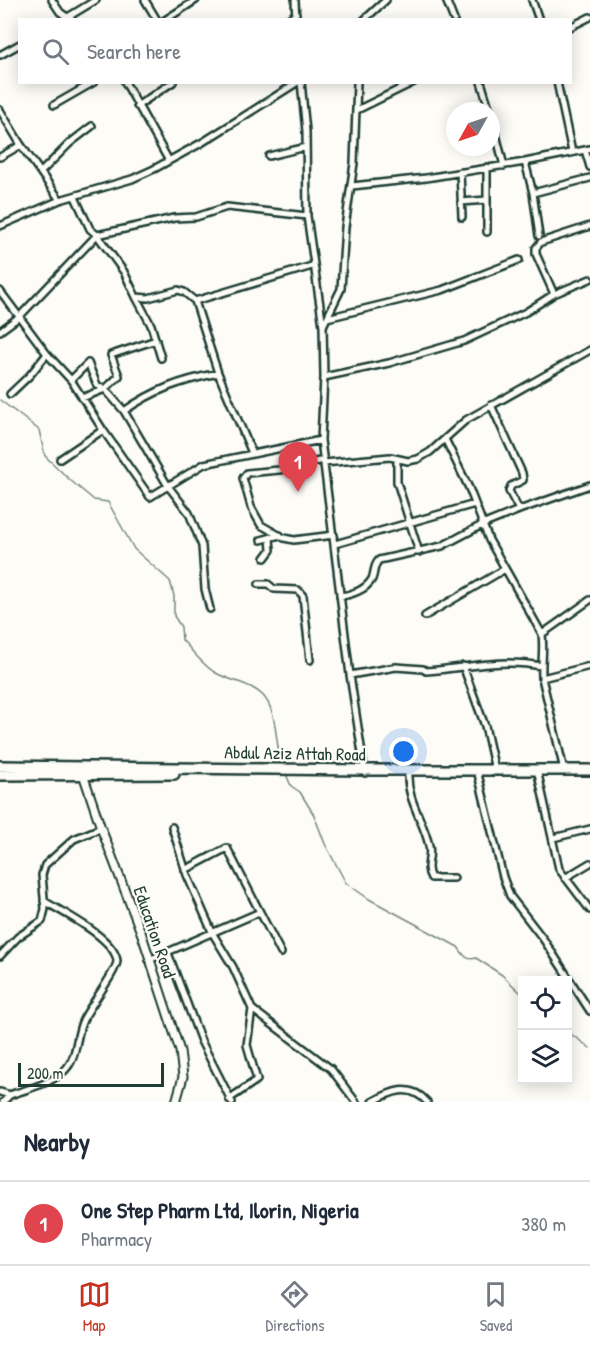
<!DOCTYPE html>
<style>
:root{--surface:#fff;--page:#f2f2f3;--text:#1f2937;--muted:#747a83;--line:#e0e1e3;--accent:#c8321e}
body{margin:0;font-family:"Patrick Hand",sans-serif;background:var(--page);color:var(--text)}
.controls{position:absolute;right:18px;bottom:18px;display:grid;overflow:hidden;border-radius:0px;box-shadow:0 3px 15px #0003}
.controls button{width:54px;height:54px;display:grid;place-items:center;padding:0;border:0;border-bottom:2px solid var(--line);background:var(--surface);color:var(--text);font:30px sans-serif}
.compass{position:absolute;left:446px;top:102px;width:54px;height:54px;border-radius:50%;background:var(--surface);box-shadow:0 3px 15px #0003;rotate:230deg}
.scale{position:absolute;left:18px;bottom:15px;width:146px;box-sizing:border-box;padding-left:6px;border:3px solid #1f3d34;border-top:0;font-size:16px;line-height:21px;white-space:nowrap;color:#1f3d34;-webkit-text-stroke:4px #fdfcf7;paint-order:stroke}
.you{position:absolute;left:404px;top:752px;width:21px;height:21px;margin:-15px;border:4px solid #fff;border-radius:50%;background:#1a73e8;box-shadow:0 0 0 9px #1a73e833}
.badge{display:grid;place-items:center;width:39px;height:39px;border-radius:50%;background:var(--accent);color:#fff;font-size:20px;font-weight:700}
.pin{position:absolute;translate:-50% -50px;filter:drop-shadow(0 2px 3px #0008)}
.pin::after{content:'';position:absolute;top:32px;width:21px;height:18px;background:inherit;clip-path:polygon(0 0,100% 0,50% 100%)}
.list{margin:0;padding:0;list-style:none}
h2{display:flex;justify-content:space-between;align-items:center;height:78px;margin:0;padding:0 24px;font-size:26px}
h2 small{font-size:20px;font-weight:400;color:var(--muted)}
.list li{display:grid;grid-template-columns:39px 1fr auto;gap:18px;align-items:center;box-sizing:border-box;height:84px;padding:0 24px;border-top:2px solid var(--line)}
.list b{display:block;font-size:22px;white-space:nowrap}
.list p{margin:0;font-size:20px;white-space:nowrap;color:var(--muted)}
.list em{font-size:20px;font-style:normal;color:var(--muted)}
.icon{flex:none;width:33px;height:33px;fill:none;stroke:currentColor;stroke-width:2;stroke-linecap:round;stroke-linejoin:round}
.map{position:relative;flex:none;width:590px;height:1102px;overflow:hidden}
.search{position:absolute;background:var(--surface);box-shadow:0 3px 15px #0003;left:18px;right:18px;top:18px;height:66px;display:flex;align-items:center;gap:15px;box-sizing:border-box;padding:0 21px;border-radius:0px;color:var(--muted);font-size:22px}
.sheet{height:162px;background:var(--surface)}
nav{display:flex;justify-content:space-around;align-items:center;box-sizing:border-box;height:84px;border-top:2px solid var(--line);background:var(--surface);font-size:16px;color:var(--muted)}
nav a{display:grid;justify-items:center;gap:3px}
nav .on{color:var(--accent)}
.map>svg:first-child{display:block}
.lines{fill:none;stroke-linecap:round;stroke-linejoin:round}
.stream{stroke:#75877f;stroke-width:1.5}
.street-casing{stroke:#1f3d34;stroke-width:10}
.secondary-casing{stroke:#1f3d34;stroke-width:11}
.highway-casing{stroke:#1f3d34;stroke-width:14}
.street{stroke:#fdfcf7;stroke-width:5}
.secondary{stroke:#fdfcf7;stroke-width:7}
.highway{stroke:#fdfcf7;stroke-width:9}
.labels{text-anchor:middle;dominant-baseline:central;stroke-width:4.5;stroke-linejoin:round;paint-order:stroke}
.street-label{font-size:18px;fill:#1f3d34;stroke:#fdfcf7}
</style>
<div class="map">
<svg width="590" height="1102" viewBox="0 0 590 1102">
<rect width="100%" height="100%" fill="#fdfcf7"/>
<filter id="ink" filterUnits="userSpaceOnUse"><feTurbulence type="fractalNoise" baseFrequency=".0167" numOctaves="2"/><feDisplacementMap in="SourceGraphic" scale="12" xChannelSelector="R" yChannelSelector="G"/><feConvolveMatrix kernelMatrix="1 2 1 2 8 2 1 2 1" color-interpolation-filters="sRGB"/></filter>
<g filter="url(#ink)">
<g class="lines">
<path class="stream" d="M 0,400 L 39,430 L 45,456 L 70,480 L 94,500 L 108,502 L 134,549 L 170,581 L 174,596 L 174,616 L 181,627 L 182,640 C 192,650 203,666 216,673 C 232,682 253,683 265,698 C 279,717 274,746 283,766
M 286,774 L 291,786 L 300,792 L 314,815 L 325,844 L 346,883 L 369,899 L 458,947 C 463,954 466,961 476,958 L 502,975 L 522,994
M 568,1032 L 590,1048"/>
<g class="street-casing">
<path id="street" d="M 52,0 L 60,12 L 71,20
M 145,0 L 157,20
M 295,0 L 296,20
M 446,0 L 454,20
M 532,0 L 539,20
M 63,20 L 96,0
M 165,20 L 196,0
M 287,20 L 296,14
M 364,20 L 386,0
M 570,27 L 590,17
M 0,55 L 20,44
M 125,82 L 169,161
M 301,82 L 306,131 L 307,216 L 323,326 L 324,377 L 321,440 L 350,675 L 365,773
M 481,82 L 490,111
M 557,82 L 572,152
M 54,105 L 94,82
M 137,106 L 173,82
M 0,110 L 21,145 L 60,200
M 357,110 L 414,82
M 491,114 L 504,166
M 585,150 L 590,167
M 269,156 L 306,147
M 0,157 L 21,145
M 525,162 L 533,193 L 590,178
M 487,167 L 487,232
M 41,172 L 70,143 L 92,126
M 460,172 L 462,217
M 352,186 L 426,178 L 525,162 L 590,149
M 533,193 L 539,236
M 75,197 L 90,229 L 97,235 L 124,272 L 136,297 L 148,298 L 178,290 L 184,292 L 195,301 L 218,373 L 252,453
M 461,202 L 487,200
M 0,226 L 60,200 L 132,179 L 154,169 L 203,142 L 298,82
M 0,291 L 47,354 L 71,380 L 103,430 L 150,497 L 204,464 L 321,440
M 554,294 L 536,254 L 536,248 L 541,242 L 590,226
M 136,297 L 151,325 L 161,358
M 195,301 L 312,266
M 327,318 L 442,290 L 519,260
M 323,326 L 341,289 L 345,227 L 354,163 L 357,82
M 0,331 L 19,317 L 97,235 L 174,218 L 196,217 L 227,207 L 307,216
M 324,377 L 389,363 L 464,341 L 526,312 L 554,294 L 590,279
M 71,380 L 88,363 L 97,385 L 105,389 L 124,411 L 168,486 L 189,513 L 202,546 L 205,589 L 210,609
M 10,394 L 30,375 L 47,354
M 82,398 L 105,389 L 119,376 L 111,355 L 156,340
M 491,405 L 522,473 L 523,480 L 511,486 L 509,491 L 519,510
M 124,411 C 156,389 180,381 218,373
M 445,439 L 469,488 L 489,540 L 542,634 C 544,650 541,663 542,678 L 564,770
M 60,459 L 103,430
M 397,459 L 397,482 L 419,552
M 324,460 L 279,470 L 247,473 L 243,478 L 251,507 L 261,525 L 284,538 L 294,540 L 334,535
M 324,463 L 390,457 L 408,461 L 418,459 L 430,452 L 466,420 L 590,350
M 261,540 L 280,535
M 335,544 L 475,504
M 265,558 L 271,550 L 270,538
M 259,584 L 268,584 L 274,589 L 298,590 L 303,596 L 310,660
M 340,596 C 351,595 366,590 372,579 C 375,572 373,566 379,560 L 442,546 L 482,525 L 519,510 L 590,485
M 425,616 L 505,569
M 542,634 L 590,600
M 463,666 L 485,726 L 495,770
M 350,675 L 396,667 L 423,669 L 426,671 C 466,668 501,658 541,666
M 542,678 L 590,666
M 408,774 C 407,801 424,821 429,846 C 432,858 424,866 431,878 L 454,878
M 478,774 L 503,877 L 510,896 L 544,940 L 590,1011
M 538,774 L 559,869 L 590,910
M 172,827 L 187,875 L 213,934 L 233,967 L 252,1009 L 331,1069 L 356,1102
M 553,838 L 590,829
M 185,870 L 227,848 L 281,953
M 565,878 L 590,863
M 168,953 L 201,1041 L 232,1102
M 0,956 L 18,937 L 42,921 L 45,909 L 42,875 L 45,865 L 74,839 L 101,828
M 149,960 L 260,912
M 0,1092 L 10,1095
M 229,1099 L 257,1080 L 247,1045 L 252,1009
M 3,1102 L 10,1095 C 26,1089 51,1084 64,1071 C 78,1058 75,1037 83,1020 C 89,1007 117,971 117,961 C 115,938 62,912 44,901
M 372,1102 C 390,1092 410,1082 427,1102"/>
</g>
<g class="secondary-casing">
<path id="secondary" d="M 82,771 L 101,828 L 142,935 L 180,1051 L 183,1077 L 176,1102"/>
</g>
<g class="highway-casing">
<path id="highway" d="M 0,766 L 365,770 L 590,770
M 0,775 L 174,774"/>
</g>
<use href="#street" class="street"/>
<use href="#secondary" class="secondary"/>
<use href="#highway" class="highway"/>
</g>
</g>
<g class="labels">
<g class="street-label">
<text transform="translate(295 753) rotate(1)">Abdul Aziz Attah Road</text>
<text transform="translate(155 932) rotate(71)">Education Road</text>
</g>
</g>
</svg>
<div class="controls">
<button><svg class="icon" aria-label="locate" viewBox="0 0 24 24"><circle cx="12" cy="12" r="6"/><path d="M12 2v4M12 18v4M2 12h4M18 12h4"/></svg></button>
<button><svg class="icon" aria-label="layers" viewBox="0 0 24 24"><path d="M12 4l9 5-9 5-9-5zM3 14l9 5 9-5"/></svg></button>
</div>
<svg class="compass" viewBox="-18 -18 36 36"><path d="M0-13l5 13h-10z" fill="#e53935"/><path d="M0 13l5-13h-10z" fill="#747a83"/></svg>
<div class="scale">200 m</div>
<div class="you"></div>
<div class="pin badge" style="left:298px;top:492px;background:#e0444e">1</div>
<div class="search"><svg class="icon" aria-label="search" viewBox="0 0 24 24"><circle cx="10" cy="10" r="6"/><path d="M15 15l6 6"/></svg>Search here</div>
</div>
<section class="sheet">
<h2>Nearby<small></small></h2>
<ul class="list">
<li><span class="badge" style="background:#e0444e">1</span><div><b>One Step Pharm Ltd, Ilorin, Nigeria</b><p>Pharmacy</p></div><em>380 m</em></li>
</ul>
</section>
<nav>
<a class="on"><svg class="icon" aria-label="map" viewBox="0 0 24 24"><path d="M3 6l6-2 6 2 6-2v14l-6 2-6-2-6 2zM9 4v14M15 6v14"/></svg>Map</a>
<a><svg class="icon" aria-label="directions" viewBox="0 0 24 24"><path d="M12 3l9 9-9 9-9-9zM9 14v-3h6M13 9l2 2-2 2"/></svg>Directions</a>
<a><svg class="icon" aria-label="saved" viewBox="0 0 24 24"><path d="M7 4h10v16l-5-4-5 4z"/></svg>Saved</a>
</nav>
